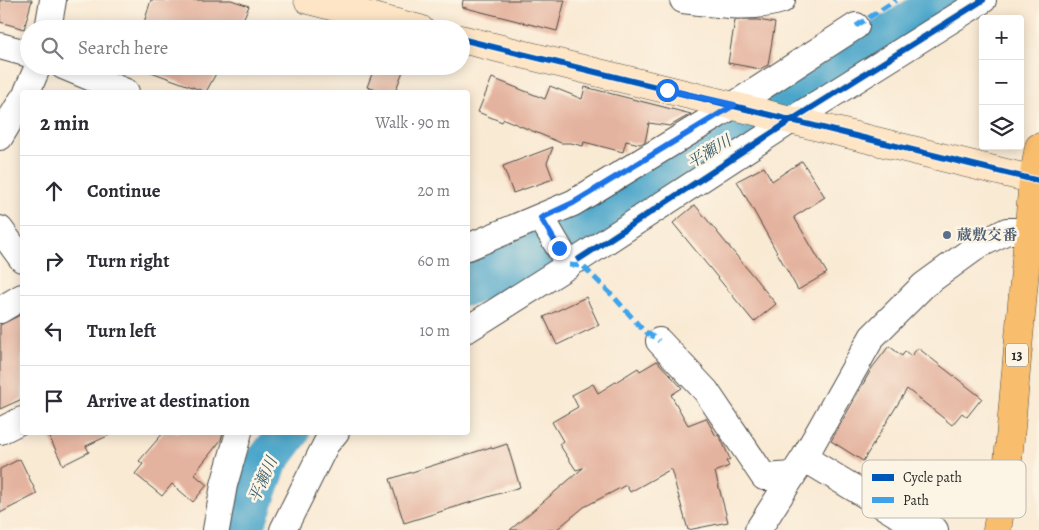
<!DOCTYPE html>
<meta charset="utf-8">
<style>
:root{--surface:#fff;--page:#f7f7f7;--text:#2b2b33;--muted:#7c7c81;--line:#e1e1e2}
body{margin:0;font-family:Alegreya,"Noto Serif JP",serif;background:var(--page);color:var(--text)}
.controls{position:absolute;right:15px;top:15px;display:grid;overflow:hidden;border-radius:5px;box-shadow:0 2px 12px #0003}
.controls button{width:45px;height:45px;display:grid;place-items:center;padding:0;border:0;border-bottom:1px solid var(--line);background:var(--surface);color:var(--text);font:25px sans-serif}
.stop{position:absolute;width:15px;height:15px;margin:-11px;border:4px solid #1a73e8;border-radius:50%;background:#fff}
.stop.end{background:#1a73e8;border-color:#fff;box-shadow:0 1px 5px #0008}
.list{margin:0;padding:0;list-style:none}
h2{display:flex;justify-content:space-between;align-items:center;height:65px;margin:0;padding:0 20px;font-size:21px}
h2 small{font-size:16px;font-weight:400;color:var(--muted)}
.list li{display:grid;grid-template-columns:32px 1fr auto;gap:15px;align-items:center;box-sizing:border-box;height:70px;padding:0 20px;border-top:1px solid var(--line)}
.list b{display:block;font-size:19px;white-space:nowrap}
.list em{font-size:16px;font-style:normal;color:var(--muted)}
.icon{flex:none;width:28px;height:28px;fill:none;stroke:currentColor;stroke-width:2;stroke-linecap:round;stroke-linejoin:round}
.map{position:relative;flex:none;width:1039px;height:530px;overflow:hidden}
.search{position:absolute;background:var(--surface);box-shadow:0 2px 12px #0003;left:20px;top:20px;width:450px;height:55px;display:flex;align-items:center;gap:12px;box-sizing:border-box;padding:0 18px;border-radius:28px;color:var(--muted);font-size:19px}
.panel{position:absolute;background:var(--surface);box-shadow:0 2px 12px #0003;left:20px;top:90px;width:450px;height:345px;border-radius:5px}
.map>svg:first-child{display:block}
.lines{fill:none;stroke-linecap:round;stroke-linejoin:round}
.river{stroke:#4ca6ca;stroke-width:42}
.building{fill:#e4b39f}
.street-casing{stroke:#4a4844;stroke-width:28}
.secondary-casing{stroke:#4a4844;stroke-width:29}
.primary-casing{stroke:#4a4844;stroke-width:29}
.street{stroke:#fff;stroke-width:26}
.secondary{stroke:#fde5c5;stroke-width:28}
.primary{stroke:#f9be6d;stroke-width:28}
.quiet{stroke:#3ea3eb;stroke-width:5;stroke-dasharray:10 5;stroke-linecap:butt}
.cycleway-casing{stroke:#fcf5e5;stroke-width:9}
.cycleway{stroke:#0057b8;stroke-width:6}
.route{stroke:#1a73e8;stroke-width:6}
.service-dot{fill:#5c6f8a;stroke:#fcf5e5;stroke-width:2}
.labels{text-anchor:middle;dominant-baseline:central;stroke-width:5;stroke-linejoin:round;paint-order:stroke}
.shield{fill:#fcf5e5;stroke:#6a6863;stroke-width:1}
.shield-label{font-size:14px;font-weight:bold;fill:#2b2b2b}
.service-label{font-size:15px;font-weight:bold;fill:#4e5e75;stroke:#fcf5e5;text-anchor:start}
.water-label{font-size:16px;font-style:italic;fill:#385c6b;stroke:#fcf5e5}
.key{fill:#fcf5e5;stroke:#bdb8ad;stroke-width:1}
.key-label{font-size:14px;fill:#2b2b2b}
</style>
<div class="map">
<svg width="1039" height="530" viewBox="0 0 1039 530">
<rect width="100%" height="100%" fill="#fcf5e5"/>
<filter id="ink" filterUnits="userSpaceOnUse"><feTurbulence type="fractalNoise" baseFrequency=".02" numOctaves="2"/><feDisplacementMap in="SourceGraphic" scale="10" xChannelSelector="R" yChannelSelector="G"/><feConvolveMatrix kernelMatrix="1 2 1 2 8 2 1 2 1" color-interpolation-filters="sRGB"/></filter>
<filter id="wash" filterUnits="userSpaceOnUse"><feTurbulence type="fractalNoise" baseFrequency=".0096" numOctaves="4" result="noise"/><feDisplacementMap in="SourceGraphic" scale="20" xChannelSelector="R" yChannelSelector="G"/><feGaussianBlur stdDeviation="1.12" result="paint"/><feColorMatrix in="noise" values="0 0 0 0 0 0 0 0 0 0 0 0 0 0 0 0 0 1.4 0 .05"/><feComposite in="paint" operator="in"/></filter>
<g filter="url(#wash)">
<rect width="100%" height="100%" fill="#f9ead4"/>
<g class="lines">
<path class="river" d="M 468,285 L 521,261 L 711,152 L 920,16 L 940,0
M 242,530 L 268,460 L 289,432"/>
</g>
<g id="blocks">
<path class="building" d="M 0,0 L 32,0 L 24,29 L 0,22 Z
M 151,0 L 231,0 L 249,6 L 239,29 L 142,29 Z
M 463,0 L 565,0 L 557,31 L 462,7 Z
M 735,20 L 758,20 L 775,23 L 768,65 L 760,69 L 728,63 Z
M 144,66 L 220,66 L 206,92 L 143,69 Z
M 375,66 L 405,66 L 395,92 L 382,92 L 367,87 Z
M 492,78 L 545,99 L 550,86 L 582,99 L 585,87 L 691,114 L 670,126 L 649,123 L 645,142 L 640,144 L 626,141 L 623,152 L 584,142 L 583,146 L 571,143 L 561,143 L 504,119 L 502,122 L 478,112 Z
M 553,147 L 547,163 L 553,179 L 513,193 L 503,166 Z
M 802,161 L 825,197 L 794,217 L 827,273 L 798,290 L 737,181 L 764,167 L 772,181 Z
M 695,205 L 776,304 L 754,322 L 673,223 Z
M 586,297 L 599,325 L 557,345 L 544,317 Z
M 22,314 L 22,399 L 0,409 L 0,325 Z
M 889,346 L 902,356 L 905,351 L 911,356 L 918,348 L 982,398 L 967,417 L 962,413 L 952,425 L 907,389 L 863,461 L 831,441 L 872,368 Z
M 657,361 L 682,388 L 671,395 L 688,425 L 706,418 L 716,436 L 718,435 L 722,441 L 730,459 L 726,461 L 729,466 L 715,472 L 728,522 L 688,530 L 671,469 L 630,492 L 626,485 L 584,507 L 556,530 L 510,530 L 583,468 L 576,470 L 559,444 L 563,441 L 552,422 L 578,407 L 572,395 L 593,384 L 598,393 L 638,368 L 640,371 Z
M 47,432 L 116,432 L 86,446 L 89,452 L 63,465 Z
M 164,432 L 223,432 L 221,440 L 194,474 L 207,485 L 193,502 L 172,484 L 162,496 L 135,474 L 143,464 L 139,461 Z
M 507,444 L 520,487 L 404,523 L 390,479 L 491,447 L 492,449 Z
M 20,459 L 37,494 L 0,513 L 0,469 Z"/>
</g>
</g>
<g filter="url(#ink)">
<use href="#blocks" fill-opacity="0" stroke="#4a4844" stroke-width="1"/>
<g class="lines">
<g class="street-casing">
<path id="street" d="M 683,0 C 715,4 750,10 782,0
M 48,29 L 53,0
M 0,46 L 29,54
M 63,66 L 126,92
M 27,92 L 38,66
M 0,137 L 22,100
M 0,229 L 22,259
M 468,247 L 573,203 L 734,105 L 856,26
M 579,259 L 790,121 L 983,0
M 0,310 L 22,297
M 468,329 L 569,265 L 541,217
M 659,341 L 706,391 L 764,477 L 793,475
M 0,431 L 22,420
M 804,458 L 900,516 L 935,530
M 216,530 L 224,485 L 239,432
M 283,530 L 326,444 L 336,432
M 758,530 L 804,458 L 872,337 L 924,285 L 979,245 L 1007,231 L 1028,231"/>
</g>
<g class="secondary-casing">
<path id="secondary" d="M 308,0 L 420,29
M 461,39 L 1039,181"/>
</g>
<g class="primary-casing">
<path id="primary" d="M 997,530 L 1008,461 L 1033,180 L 1039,147"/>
</g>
<use href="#street" class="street"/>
<use href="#secondary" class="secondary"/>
<use href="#primary" class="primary"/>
<path class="quiet" d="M 856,26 L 896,0
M 569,265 L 583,266 L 614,297 L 643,330 L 659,341"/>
<g class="cycleway-casing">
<path id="cycleway" d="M 461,39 L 1039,181
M 579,259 L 790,121 L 983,0"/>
</g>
<use href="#cycleway" class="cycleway"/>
</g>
</g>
<g class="lines" filter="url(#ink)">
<path class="route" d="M 559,248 L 541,218 L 573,203 L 734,105 L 667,90"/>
</g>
<circle class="service-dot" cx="947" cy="235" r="5"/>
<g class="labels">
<rect class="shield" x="1006" y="343.5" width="22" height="23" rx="4"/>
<g class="shield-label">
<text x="1017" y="355">13</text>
</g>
<g class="service-label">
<text x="957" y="235">蔵敷交番</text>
</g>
<g class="water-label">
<text transform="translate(709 152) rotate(-31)">平瀬川</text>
<text transform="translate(263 480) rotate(-66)">平瀬川</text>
</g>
</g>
<rect x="862" y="460" width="164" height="58" rx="8" class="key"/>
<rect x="872" y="474" width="22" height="7" fill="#0057b8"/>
<rect x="872" y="497" width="22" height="6" fill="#3ea3eb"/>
<g class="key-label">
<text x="903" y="482">Cycle path</text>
<text x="903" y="505">Path</text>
</g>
</svg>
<div class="controls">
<button>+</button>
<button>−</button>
<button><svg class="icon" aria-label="layers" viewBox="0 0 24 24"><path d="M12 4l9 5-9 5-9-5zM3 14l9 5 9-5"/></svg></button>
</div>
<div class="stop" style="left:667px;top:90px"></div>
<div class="stop end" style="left:559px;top:248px"></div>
<div class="search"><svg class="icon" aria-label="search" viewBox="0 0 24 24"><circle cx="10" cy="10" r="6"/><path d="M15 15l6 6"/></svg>Search here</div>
<section class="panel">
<h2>2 min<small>Walk · 90 m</small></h2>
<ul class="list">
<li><svg class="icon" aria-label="ahead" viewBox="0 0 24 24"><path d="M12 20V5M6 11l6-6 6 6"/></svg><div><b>Continue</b></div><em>20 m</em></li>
<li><svg class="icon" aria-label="right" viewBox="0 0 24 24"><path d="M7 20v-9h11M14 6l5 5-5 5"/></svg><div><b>Turn right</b></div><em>60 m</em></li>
<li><svg class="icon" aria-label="left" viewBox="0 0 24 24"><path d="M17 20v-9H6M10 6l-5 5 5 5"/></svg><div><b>Turn left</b></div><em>10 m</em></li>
<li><svg class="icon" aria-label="arrive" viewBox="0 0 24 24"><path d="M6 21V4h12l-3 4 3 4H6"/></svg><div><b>Arrive at destination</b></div></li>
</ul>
</section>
</div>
